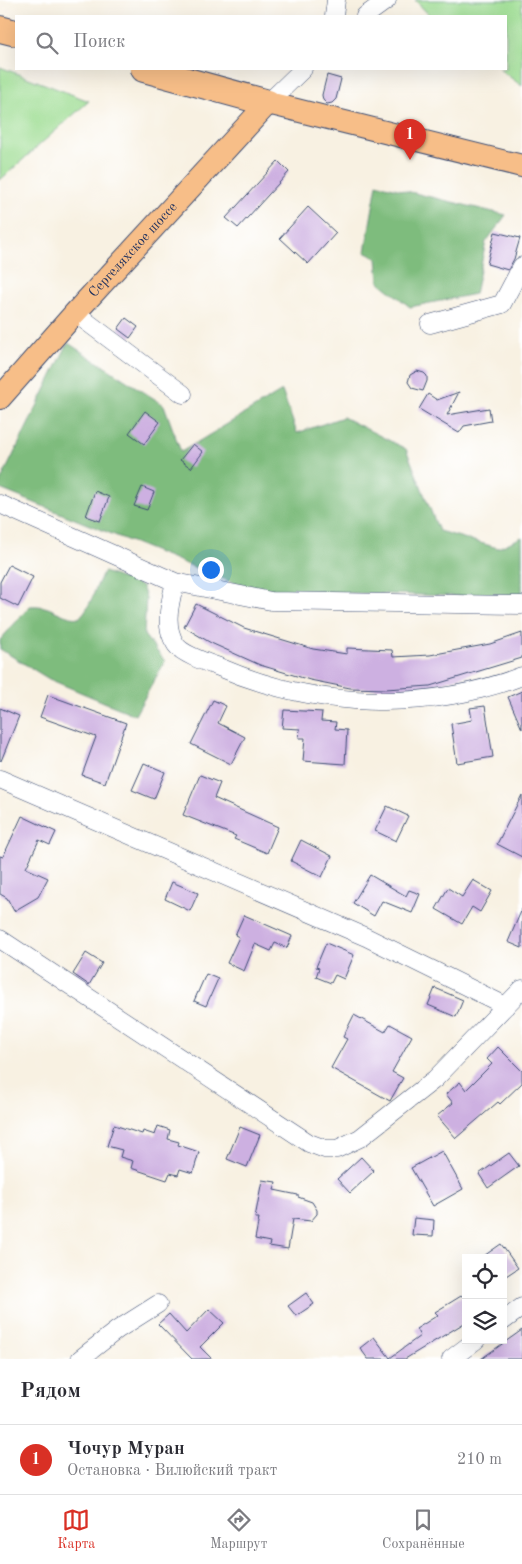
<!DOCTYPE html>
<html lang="ru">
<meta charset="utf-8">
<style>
:root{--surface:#fff;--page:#f7f7f7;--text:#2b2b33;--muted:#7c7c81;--line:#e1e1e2;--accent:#d93025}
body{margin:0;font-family:"Old Standard TT",serif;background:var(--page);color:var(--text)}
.controls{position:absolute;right:15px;bottom:15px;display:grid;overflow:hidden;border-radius:0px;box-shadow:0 5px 20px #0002}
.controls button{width:45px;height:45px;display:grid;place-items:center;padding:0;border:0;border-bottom:1px solid var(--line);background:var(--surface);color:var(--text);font:25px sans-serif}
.you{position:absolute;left:210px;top:569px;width:18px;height:18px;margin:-12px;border:4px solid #fff;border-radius:50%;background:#1a73e8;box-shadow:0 0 0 8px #1a73e833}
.badge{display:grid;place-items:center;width:32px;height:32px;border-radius:50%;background:var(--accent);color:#fff;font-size:16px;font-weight:700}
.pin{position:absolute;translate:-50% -41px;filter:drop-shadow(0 1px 2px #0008)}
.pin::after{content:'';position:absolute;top:26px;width:18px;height:15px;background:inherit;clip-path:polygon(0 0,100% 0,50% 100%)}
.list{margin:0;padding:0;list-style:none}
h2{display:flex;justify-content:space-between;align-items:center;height:65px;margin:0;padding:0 20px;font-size:21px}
h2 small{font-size:16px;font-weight:400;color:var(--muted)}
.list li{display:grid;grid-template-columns:32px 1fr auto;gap:15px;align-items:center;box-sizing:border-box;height:70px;padding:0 20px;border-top:1px solid var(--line)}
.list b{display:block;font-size:19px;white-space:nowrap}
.list p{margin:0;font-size:16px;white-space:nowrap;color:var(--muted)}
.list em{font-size:16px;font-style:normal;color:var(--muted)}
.icon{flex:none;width:28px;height:28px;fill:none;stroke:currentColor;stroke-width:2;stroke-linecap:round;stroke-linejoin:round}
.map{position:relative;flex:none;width:522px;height:1359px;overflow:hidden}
.search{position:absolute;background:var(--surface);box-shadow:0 5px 20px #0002;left:15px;right:15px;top:15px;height:55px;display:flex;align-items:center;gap:12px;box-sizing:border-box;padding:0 18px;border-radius:0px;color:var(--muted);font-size:19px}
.sheet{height:135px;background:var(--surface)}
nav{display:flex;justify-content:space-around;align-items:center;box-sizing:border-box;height:70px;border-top:1px solid var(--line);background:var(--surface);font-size:14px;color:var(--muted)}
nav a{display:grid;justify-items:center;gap:2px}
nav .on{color:var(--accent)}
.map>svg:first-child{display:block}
.green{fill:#9edd93;stroke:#5c8678}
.forest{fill:#7ebc7d;stroke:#4c766e}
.building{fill:#cdb0e1}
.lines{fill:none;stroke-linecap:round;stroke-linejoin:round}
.minor-casing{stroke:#3c4c72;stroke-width:19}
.major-casing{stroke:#3c4c72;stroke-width:24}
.highway-casing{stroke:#3c4c72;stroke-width:28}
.minor{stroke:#fff;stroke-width:18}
.major{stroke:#f7be88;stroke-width:22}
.highway{stroke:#f7be88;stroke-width:26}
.labels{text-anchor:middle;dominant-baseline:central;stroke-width:5;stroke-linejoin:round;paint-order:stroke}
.street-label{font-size:14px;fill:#1b2f5e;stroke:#fff}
</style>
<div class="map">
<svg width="522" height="1359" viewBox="0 0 522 1359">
<rect width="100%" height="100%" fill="#fff"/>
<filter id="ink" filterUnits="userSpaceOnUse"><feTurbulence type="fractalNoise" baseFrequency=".02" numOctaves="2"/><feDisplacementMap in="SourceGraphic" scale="10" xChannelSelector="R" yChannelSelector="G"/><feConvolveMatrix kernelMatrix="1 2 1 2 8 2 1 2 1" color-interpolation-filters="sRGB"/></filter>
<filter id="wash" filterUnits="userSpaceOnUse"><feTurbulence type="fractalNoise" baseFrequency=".0096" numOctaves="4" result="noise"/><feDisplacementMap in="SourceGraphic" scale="20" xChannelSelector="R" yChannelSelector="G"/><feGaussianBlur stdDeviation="1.12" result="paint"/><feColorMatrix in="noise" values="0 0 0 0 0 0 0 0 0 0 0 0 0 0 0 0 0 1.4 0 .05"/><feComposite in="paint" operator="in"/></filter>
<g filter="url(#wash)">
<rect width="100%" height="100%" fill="#f8f1e2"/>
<path class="green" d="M 415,0 L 522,0 L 522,86 L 499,69 L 506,69 L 506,16 L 430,16 Z
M 0,67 L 89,101 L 0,180 Z"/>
<path class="forest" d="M 377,184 L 506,215 L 486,242 L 475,294 L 410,307 L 379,282 L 377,258 L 365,252 Z
M 68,343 L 164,405 L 181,452 L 282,391 L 297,433 L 343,417 L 406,449 L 439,531 L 498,548 L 522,537 L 522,598 L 251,590 L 0,489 L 0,482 Z
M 104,572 L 142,586 L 146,598 L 144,635 L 165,661 L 135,715 L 49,679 L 0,649 L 0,640 L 30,606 C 53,604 57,617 79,618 C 94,603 93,589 104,572 Z"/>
<g id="blocks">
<path class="building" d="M 327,75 L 341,79 L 336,99 L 332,103 L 327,104 L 323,100 L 322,95 Z
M 278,161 L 289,172 L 238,228 L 226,218 Z
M 308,207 L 336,233 L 308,264 L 280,238 Z
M 495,232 L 520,238 L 514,259 L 508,270 L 487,264 Z
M 126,318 L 138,327 L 130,338 L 118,329 Z
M 417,371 L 424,373 L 427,376 L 427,381 L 423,391 L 412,388 L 408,382 L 410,375 Z
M 459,392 L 447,415 L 489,408 L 491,421 L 464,426 L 459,433 L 419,409 L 428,394 L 437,400 Z
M 145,411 L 160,422 L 144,444 L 129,433 Z
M 193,444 L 203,452 L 191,468 L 180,460 Z
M 142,487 L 154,492 L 147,510 L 134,506 Z
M 95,491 L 109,497 L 100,521 L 86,516 Z
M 9,565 L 33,577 L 18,607 L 0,598 L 0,582 Z
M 196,604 L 244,628 L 313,649 L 347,654 L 347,648 L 392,650 L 393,657 L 430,655 L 490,644 L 522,633 L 522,658 L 430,686 L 386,689 L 350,688 L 310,680 L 260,665 L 211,643 L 184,627 Z
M 522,691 L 522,729 L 508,697 Z
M 48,695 L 126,723 L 105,783 L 82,775 L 96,737 L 40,717 Z
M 213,700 L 226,706 L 218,723 L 245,737 L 231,764 L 191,744 Z
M 485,706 L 493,757 L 457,763 L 451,724 L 472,720 L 470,708 Z
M 0,708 L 19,716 L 1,761 L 0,760 Z
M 284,710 L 322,712 L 321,721 L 336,722 L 335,729 L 347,730 L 345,764 L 303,761 L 305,738 L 299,738 L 300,729 L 282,728 Z
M 144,763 L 165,772 L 154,799 L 132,790 Z
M 200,775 L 220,783 L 214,798 L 278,827 L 267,853 L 234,839 L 236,836 L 183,815 Z
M 522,795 L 522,857 L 497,844 Z
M 387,806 L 408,816 L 396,841 L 375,831 Z
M 22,816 L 56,832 L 50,845 L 39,840 L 26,868 L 48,878 L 38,897 L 14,911 L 7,898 L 0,894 L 0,856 L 3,857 Z
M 301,840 L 332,856 L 322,877 L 291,861 Z
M 370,875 L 406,896 L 409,890 L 420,894 L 412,913 L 382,901 L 374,916 L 353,903 Z
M 473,880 L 492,891 L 480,912 L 472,907 L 462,924 L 436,909 L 448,888 L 462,897 Z
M 172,882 L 198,893 L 190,911 L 165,899 Z
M 522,909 L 522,948 L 508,942 Z
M 244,915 L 292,936 L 287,948 L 275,943 L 271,951 L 255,944 L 244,971 L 227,963 L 239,937 L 235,935 Z
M 326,943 L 354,955 L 344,979 L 335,975 L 331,983 L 316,977 L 319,968 L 316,967 Z
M 86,953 L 102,963 L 89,985 L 73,974 Z
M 206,974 L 218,979 L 206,1006 L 194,1001 Z
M 435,988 L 463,1000 L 456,1017 L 428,1005 Z
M 354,1015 L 385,1032 L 390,1024 L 412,1036 L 392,1072 L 403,1078 L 390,1101 L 331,1068 L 347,1039 L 343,1037 Z
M 498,1047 L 522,1071 L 522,1083 L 500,1104 L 498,1102 L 456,1138 L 437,1116 L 453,1103 L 446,1094 L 460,1082 L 466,1090 L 492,1064 L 487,1059 Z
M 114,1125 L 142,1134 L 143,1131 L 155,1135 L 158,1126 L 170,1130 L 168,1139 L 179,1142 L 178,1145 L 199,1152 L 193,1173 L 180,1169 L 178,1175 L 170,1173 L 167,1180 L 131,1168 L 133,1161 L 120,1157 L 122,1150 L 107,1146 Z
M 240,1127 L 260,1135 L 247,1167 L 227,1159 Z
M 442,1151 L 463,1189 L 433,1206 L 411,1168 Z
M 509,1153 L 519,1166 L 488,1188 L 479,1174 Z
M 361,1157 L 374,1171 L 350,1193 L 337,1179 Z
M 262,1180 L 276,1182 L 274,1190 L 298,1195 L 298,1197 L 312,1202 L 317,1210 L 317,1214 L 311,1221 L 293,1219 L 288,1249 L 269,1246 L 270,1242 L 255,1239 L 259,1218 L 255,1218 Z
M 414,1218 L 434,1220 L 433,1236 L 412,1235 Z
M 501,1244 L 518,1268 L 503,1278 L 503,1258 L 481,1258 Z
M 306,1293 L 314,1304 L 296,1316 L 288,1306 Z
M 466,1293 L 466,1322 L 405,1359 L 368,1359 L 360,1348 L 374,1337 L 390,1358 L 420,1336 L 416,1329 L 438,1315 L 435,1312 Z
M 209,1309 L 224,1323 L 200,1347 L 212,1359 L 192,1359 L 158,1324 L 169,1314 L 186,1333 Z
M 522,1330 L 522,1359 L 481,1359 Z"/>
</g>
</g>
<g filter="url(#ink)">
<use href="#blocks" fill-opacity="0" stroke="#3c4c72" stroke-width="1"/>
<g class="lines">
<g class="minor-casing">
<path id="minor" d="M 334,16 L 336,0
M 365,16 L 387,0
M 268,103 L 303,69
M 75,313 L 183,394
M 430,324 L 502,304 L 522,266
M 0,504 L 175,582 L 271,601 L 522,605
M 175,582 C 170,603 163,626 176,645 C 182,654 208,663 219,667 C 314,708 425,713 522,676
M 0,779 L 366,937 L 506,1006
M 0,939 L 309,1143 L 325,1149 L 337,1149 L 360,1138 L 435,1079 L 522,989
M 503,1321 L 522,1307
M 80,1359 L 117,1330 L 158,1304
M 451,1359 L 476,1340"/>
</g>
<g class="major-casing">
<g id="major">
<path id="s1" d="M 0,398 L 75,313 L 268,103 L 522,166"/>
</g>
</g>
<g class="highway-casing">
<path id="highway" d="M 0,29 L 16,33
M 144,69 L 268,103"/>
</g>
<use href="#minor" class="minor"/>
<use href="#major" class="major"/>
<use href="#highway" class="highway"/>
</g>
</g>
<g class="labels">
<g class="street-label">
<text stroke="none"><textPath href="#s1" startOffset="199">Сергеляхское шоссе</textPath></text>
</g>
</g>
</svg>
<div class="controls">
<button><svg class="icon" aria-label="locate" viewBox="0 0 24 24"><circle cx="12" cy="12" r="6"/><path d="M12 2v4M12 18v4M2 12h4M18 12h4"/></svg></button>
<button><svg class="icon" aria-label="layers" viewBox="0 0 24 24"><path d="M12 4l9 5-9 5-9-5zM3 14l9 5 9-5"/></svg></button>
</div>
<div class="you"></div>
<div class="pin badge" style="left:410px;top:160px">1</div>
<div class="search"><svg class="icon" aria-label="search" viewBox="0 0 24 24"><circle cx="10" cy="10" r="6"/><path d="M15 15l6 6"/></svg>Поиск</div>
</div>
<section class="sheet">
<h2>Рядом<small></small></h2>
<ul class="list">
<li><span class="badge">1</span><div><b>Чочур Муран</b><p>Остановка · Вилюйский тракт</p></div><em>210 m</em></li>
</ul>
</section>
<nav>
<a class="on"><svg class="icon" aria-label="map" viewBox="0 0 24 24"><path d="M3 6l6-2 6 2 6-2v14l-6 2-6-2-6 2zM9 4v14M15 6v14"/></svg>Карта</a>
<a><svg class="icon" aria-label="directions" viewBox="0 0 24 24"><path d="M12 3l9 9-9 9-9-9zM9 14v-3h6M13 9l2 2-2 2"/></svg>Маршрут</a>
<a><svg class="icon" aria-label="saved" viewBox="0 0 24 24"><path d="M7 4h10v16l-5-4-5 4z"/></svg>Сохранённые</a>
</nav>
